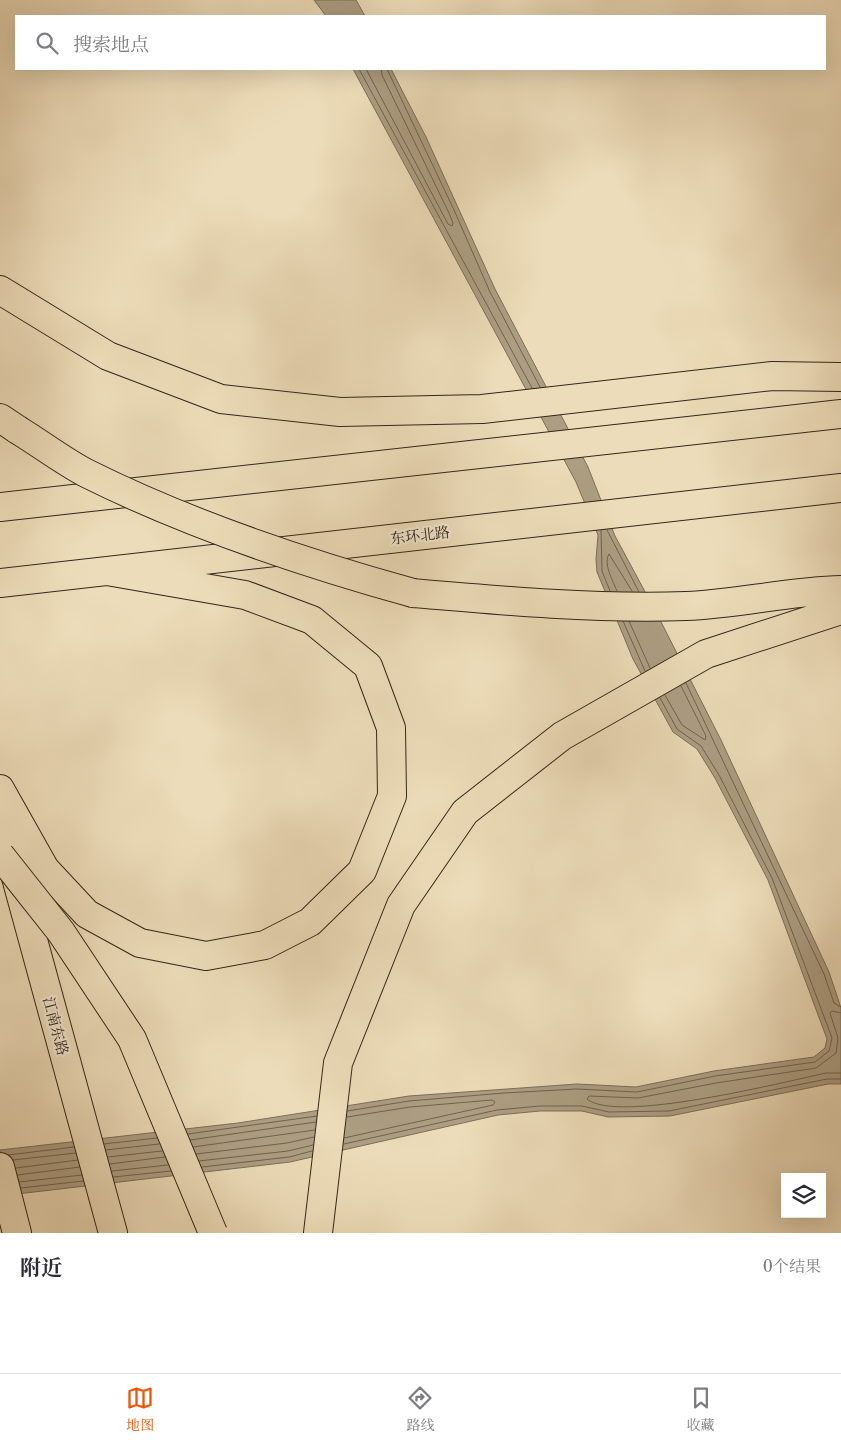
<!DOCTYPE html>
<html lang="zh">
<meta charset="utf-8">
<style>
:root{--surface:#fff;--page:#f7f7f7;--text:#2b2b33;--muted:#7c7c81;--line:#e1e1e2;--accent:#ea580c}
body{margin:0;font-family:"Libre Caslon Text","Noto Serif SC",serif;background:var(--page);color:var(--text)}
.controls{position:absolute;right:15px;bottom:15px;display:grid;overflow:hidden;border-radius:0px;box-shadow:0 5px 20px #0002}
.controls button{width:45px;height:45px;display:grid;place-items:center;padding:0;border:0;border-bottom:1px solid var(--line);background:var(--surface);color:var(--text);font:25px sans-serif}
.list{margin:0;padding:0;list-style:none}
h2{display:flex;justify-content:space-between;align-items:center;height:65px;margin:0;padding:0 20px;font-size:21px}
h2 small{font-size:16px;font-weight:400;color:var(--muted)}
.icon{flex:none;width:28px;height:28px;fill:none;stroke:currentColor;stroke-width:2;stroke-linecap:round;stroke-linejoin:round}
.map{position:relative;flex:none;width:841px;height:1233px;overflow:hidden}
.search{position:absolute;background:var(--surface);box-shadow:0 5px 20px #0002;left:15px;right:15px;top:15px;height:55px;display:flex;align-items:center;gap:12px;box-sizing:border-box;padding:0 18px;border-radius:0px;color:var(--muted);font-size:19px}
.sheet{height:140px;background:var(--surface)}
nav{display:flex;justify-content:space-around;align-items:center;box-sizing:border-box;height:70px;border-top:1px solid var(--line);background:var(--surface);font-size:14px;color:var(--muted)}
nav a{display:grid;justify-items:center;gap:2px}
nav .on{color:var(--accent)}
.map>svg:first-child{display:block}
.water{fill:#ad9e83;stroke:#7c6e59}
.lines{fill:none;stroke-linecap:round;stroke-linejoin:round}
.shore{stroke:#70624e;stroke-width:1}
.primary-casing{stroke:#322619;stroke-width:30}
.trunk-casing{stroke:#322619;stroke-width:30}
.primary{stroke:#eddcb9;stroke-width:28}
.trunk{stroke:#eddcb9;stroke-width:28}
.trunk-bridge-casing{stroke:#322619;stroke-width:30;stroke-linecap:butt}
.trunk-bridge{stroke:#eddcb9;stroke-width:28}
.labels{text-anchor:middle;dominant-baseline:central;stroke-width:4.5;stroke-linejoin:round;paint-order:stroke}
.street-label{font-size:15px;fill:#322619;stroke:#f3e8d2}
</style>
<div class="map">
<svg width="841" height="1233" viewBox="0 0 841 1233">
<rect width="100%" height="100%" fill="#eddcb9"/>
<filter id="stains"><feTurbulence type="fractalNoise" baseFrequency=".004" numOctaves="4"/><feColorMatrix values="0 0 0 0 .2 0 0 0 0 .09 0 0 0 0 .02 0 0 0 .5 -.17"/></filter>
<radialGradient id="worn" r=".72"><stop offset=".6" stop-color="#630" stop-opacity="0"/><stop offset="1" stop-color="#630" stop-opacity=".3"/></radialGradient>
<path class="water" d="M 314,0 L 356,0 L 365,16 L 326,16 Z
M 353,69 L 391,69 L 426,137 L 495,289 L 588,467 L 615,536 L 657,614 L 721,740 L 829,972 L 841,1008 L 841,1084 L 828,1084 L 670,1116 L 608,1117 L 582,1111 L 540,1111 L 498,1115 L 290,1162 L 0,1196 L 0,1150 L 238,1123 L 409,1096 L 577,1084 L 636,1087 L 714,1071 L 814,1057 L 825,1048 L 827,1039 L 768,880 L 715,778 L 697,749 L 673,732 L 633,659 L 597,572 L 596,559 L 598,535 L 576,482 Z"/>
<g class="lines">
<path class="shore" d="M 359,69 L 532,388
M 366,69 L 448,224 L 452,226 L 453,223 L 449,213 L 382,75 L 381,69
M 387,69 L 454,210 L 490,292 L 540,387
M 601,530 L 602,571 L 610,591
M 607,530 L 639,592
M 617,591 C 613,581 603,564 609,554 L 632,591
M 623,621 L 645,671
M 629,621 L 650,668
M 686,683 L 824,974 L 834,1003 L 841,1007
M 665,695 L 682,725 L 705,740 L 706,736 L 681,686
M 841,1013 L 832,1011 L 830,1013 L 838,1038 L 836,1053 L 816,1068 L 716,1083 L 638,1098 L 589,1096 L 587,1099 C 617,1124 784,1082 826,1073 L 841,1073
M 347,1111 L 409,1101 L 504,1093 L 577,1089 L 637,1092 L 715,1076 L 815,1062 L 829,1051 L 832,1038 L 772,878 L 719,775 L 701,746 L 677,729 L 660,698
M 188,1134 L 317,1116
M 344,1138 L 493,1105 L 495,1102 L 492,1100 L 410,1107 L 347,1117
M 190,1140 L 316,1122
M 104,1144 L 157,1138
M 344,1144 L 497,1110 L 540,1106 L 582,1106 L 609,1112 L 669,1111 L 827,1079 L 841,1079
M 193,1147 L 315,1130
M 106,1150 L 159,1144
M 196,1154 L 287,1143 L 314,1137
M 8,1155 L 74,1147
M 108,1157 L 162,1151
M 13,1160 L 76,1153
M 199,1161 L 288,1151 L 313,1145
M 110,1164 L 165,1157
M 202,1167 L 289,1157 L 312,1151
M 16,1168 L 78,1160
M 112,1171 L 168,1165
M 17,1175 L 80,1167
M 113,1177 L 171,1171
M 19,1182 L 82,1175
M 21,1188 L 83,1181"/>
<g class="primary-casing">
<path id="primary" d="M 0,819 L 113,1233
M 0,1167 L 17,1233"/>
</g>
<g class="trunk-casing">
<path id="trunk" d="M 0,290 L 108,356 L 221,399 L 340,412 L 482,409 L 772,376 L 841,377
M 0,418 L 18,430
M 0,507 L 841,414
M 0,583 L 841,488
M 413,593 C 505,601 595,609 686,606 C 738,604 789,591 841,590
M 0,789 L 45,869 L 87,914 L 140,943 L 206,956 L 265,945 L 310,922 L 362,871 L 392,796 L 391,728 L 368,666 L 312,620 L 245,595 L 107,571
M 318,1233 L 338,1063 L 401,905 L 465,812 L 562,736 L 706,654 L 841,610"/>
</g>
<use href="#primary" class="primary"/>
<use href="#trunk" class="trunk"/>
<g class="trunk-bridge-casing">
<path id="trunk-bridge" d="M 18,430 C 41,444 63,461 86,473 C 190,525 301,562 413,593
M 0,855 L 61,932 L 132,1039 L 213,1233"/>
</g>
<use href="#trunk-bridge" class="trunk-bridge"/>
</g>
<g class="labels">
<g class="street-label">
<text transform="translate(420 535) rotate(-7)">东环北路</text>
<text transform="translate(56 1026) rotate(75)">江南东路</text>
</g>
</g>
<rect width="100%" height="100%" filter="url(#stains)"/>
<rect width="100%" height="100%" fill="url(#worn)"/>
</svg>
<div class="controls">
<button><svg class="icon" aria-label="layers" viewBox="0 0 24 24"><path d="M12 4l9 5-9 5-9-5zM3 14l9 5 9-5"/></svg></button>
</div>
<div class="search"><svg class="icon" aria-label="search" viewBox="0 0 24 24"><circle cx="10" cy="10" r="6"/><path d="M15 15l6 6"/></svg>搜索地点</div>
</div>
<section class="sheet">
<h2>附近<small>0个结果</small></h2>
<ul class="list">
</ul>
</section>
<nav>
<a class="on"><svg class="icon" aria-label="map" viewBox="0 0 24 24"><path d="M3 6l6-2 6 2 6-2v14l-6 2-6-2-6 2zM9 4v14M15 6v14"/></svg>地图</a>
<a><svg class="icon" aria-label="directions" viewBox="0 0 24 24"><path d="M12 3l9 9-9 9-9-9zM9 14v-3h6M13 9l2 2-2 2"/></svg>路线</a>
<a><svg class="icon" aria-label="saved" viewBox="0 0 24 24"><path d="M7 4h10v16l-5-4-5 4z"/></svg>收藏</a>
</nav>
